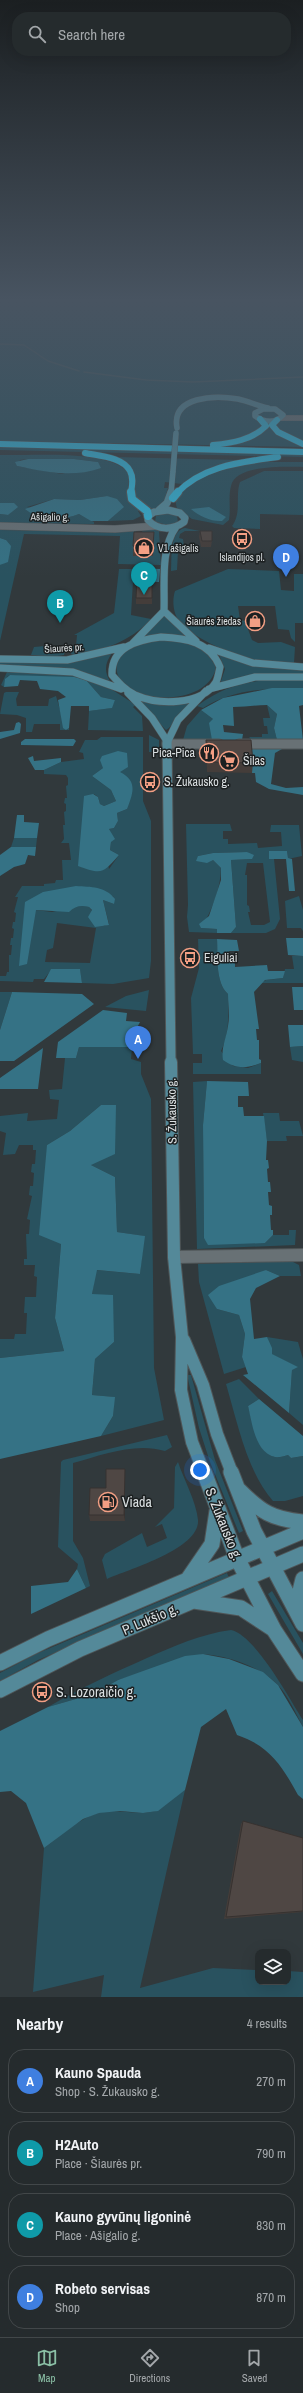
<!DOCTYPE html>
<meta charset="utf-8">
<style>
:root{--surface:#252b2d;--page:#2d3335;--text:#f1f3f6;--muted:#a3a7aa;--line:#424749;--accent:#8abfa5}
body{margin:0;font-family:"Archivo Narrow",sans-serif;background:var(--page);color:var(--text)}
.controls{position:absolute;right:12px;bottom:12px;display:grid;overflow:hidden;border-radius:8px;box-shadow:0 4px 16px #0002}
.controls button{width:36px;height:36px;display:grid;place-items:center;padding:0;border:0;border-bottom:1px solid var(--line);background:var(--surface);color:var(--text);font:20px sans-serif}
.you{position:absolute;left:200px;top:1470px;width:14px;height:14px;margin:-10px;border:3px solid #fff;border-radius:50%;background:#1a73e8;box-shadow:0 0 0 6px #1a73e833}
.badge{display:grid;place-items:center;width:26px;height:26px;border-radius:50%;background:var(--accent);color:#fff;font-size:13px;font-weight:700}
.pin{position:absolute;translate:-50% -33px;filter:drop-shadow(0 1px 2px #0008)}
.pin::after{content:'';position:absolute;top:21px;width:14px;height:12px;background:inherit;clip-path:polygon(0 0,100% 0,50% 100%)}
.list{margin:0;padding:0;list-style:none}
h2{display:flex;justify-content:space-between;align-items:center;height:52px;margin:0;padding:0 16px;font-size:17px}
h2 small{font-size:13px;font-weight:400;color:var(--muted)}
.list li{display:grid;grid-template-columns:26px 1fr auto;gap:12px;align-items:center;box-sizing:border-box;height:64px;margin:0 8px 8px;padding:0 8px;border:1px solid var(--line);border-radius:16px}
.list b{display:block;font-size:15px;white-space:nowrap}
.list p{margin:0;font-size:13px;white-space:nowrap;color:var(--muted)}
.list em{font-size:13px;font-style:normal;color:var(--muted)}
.icon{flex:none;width:22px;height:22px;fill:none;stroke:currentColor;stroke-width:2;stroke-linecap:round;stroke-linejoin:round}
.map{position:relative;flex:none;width:303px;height:1997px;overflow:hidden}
.search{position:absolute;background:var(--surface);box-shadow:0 4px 16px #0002;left:12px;right:12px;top:12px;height:44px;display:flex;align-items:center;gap:10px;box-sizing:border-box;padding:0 14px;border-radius:16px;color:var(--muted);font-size:15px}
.sheet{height:340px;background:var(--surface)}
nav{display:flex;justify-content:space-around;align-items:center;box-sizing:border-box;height:56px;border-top:1px solid var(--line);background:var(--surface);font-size:11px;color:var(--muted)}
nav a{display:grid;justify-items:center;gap:2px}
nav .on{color:var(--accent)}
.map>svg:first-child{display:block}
.green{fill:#29525f;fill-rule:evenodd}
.forest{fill:#357285}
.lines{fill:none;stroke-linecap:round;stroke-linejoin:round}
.stream{stroke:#425960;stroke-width:1.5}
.minor-far2-casing{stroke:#4f5658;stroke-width:6}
.minor-far1-casing{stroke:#4f5658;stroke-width:11}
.minor-casing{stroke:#4f5658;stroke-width:14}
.tertiary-casing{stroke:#4f5658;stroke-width:8}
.secondary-far4-casing{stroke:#4f5658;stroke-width:6}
.secondary-far3-casing{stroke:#4f5658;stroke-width:8}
.secondary-far2-casing{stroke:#4f5658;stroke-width:11}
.secondary-far1-casing{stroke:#4f5658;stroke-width:14}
.secondary-casing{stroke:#4f5658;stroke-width:17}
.trunk-far1-casing{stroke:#4f5658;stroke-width:7}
.trunk-casing{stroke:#4f5658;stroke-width:10}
.minor-far2{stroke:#687175;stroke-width:5.5}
.minor-far1{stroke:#687175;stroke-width:9}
.minor{stroke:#687175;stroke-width:12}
.tertiary{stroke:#687175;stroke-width:7}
.secondary-far4{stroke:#548999;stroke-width:5.5}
.secondary-far3{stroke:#548999;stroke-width:7}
.secondary-far2{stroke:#548999;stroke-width:9}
.secondary-far1{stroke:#548999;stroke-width:12}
.secondary{stroke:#548999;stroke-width:15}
.trunk-far1{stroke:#34b2d4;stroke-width:6}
.trunk{stroke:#34b2d4;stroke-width:8}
.secondary-bridge-casing{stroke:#4f5658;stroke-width:6;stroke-linecap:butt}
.secondary-bridge{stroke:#548999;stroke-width:5.5}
.wall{fill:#443d3a}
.shaded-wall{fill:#373230}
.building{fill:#4f4744;stroke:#373230}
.labels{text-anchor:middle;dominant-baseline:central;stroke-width:3;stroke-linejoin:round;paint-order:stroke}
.far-street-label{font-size:10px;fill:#dbe0e2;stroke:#1c2021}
.far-poi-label{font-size:10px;fill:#dbe0e2;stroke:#1c2021;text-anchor:start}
.poi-label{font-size:12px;fill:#dbe0e2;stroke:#1c2021;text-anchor:start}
.street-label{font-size:12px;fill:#dbe0e2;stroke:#1c2021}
.near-poi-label{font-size:14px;fill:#dbe0e2;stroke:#1c2021;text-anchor:start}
.near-street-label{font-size:14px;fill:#dbe0e2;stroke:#1c2021}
</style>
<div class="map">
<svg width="303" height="1997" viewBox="0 0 303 1997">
<rect width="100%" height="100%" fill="#31393c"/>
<path class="green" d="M 0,298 L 303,298 L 303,447 L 0,441 Z
M 0,446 L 303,452 L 303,457 L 0,450 Z
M 0,455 C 31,456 107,449 128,472 C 132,490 120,497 140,510 L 138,511 L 141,516 L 133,520 L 108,521 L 120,510 L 107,496 L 80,500 L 54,499 L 27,507 L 67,518 L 79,514 L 94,522 L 94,524 L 0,523 L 0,514 L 8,515 L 12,511 L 14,503 L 0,503 ZM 28,459 L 74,459 L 98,462 L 62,474 L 17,466 L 20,460 Z
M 115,457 L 239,460 L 203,471 L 182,484 L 165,482 L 164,488 L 168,488 L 163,506 L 151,510 L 144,507 L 135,497 C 133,473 140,470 115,457 Z
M 257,462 L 303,462 L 303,467 C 287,467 235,464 231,486 C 228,497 231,509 229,520 L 223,525 L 192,519 L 177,508 C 166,480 240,465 257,462 Z
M 264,471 L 303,471 L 303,515 L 260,514 L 260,529 L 234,528 L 232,526 C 242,513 235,496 240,482 Z
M 166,513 L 177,516 L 178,522 L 168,525 L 155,522 L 156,516 Z
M 185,528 L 200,531 L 185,531 L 180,534 L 179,538 L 183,539 L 184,547 L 178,551 L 177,570 L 171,571 C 172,559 169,531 185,528 Z
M 156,529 L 159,531 L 161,565 L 118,564 L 120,536 L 24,534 L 0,641 L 0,565 L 2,564 L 6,540 L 0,538 L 0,530 L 130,532 L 134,530 L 136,531 L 133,555 L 153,556 L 154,537 L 143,537 L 142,530 Z
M 119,569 L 160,569 L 159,582 L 133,581 L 131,615 L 151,619 C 130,642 103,650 74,656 L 71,654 L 72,646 L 76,646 L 77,635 L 74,635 L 114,613 Z
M 228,569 L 279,571 L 281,590 L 294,591 L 294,574 L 303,574 L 303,623 L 295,623 L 295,642 L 291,638 L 289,630 L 278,629 L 275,606 L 238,606 L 240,620 L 245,621 L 252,640 L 258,643 L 281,642 L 295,647 L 294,663 C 266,670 197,644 179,621 C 173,613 172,600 175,591 Z
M 164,615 L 185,636 L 166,634 L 144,636 Z
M 157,640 C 181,641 206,643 216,668 C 206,712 109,704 117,663 C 118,656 127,649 134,646 C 141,643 150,642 157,640 Z
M 45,646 L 66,646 L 64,655 L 51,657 L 31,655 L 34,647 Z
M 112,653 C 106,662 103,670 110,681 L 67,668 L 0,666 L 0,661 C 42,662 71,664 112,653 Z
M 219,655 L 303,669 L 303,674 L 220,684 L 225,669 Z
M 7,672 L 74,675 L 111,689 L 136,705 L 133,707 L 142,716 L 143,731 L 88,730 L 89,711 L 111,708 L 115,700 L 101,697 L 86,680 L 10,675 L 7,677 L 4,687 L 1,685 Z
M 292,679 L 303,681 L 303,688 C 270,688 232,689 203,708 L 197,706 C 230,682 253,680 292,679 Z
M 6,692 L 19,692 L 16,699 L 17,706 L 48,706 L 49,699 L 56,696 L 66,730 L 69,728 L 69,730 L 60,730 L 60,724 L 34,724 L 32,732 L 26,732 L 26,718 L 17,715 L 0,714 L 4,693 Z
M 136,700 L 152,703 L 192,701 C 186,707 170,729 166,730 Z
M 267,705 L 277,714 L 274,728 L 277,740 L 252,740 L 249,737 L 262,737 L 262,734 L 268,734 L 267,726 L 264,726 L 263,718 L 270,718 Z
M 201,710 L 213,719 L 212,740 L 183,740 L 187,726 Z
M 149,735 L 159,740 L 159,752 L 149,752 Z
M 101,737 L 143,737 L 143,801 L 151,821 L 151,961 L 149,978 L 113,984 L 82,983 L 80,970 L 52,969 L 44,979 L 34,979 L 33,982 L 0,981 L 0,976 L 6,976 L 7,972 L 9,972 L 9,955 L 11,955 L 12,945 L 10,945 L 11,938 L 13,938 L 14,929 L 12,928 L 13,922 L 15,922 L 16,913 L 14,912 L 18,897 L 15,897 L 22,886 L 44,886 L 44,884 L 55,883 L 56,880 L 63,880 L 62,860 L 71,860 L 69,843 L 61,843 L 64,839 L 63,825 L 65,825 L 64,812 L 66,811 L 66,804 L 64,803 L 65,798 L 67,798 L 66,786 L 68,785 L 68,778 L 66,775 L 44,774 L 44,770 L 61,762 L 84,759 L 83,753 L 79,752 L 85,740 L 97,740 ZM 103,765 L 127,809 L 117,813 L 118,821 L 114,828 L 109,829 L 112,836 L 110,850 L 119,855 L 109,869 L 94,794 L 98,797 L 100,804 L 104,806 L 116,801 L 111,790 L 92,776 L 103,768 ZM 113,896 L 114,904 L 103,900 L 109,924 L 104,926 L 89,907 L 83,905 L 52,912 L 36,910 ZM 57,923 L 96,928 L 90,963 L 45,962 L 47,950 L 53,948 Z
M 186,824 L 230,824 L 232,831 L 223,831 L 223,839 L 228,839 L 228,844 L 257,843 L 258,848 L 282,846 L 281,832 L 270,832 L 271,825 L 299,825 L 302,856 L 288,859 L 287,851 L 269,851 L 269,859 L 274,859 L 280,919 L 275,929 L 266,933 L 231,933 L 236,927 L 231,860 L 252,859 L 247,852 L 213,853 L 198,856 L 213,860 L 221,868 C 221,887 212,911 201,928 L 217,929 L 217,933 L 189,932 L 187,917 L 188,905 ZM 247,863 L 263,863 L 270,922 L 264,925 L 251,925 L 248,912 L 250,912 L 249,906 L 247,905 L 247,875 L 245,875 Z
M 14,838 L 37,838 L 36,847 L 11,847 Z
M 299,896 L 303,910 L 303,931 L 301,928 L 287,928 L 285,901 Z
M 198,939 L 217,939 C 218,956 215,982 228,994 C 228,1014 230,1033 221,1051 L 233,1066 L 248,1068 L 261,1063 L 261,1074 L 193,1074 L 193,1063 L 202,1063 L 202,1054 L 193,1054 L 191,998 L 199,968 Z
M 292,956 L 303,956 L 303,983 L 261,983 L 266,980 L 283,978 L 285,969 L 294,969 Z
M 149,990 L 146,1011 L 105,1007 L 126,996 Z
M 0,992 L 12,992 L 0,1030 Z
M 303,1046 L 303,1062 L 292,1060 L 290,1047 Z
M 79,1047 L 132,1047 L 131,1059 L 141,1062 L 141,1074 L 151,1099 L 154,1368 L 164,1420 L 101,1436 L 113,1416 L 114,1397 L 92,1395 L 95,1359 L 114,1342 L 92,1294 L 96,1270 L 140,1274 L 144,1236 L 117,1232 L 115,1177 L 91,1165 L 101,1105 L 70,1131 L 47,1145 L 61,1244 L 55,1318 L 64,1351 L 0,1358 L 0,1339 L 14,1339 L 15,1334 L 26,1334 L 27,1313 L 24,1313 L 25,1297 L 36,1297 L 37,1277 L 34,1276 L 35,1265 L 24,1265 L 24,1259 L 27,1259 L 26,1234 L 29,1234 L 30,1220 L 27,1219 L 32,1196 L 29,1195 L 30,1186 L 33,1186 L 34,1173 L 31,1172 L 32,1164 L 35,1164 L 36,1150 L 33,1150 L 33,1145 L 19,1145 L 15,1154 L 3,1155 L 6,1133 L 0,1131 L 0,1116 L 28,1113 L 27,1121 L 57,1119 L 59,1100 L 50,1099 L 49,1090 L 62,1089 L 65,1058 L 76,1058 Z
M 207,1081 L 203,1125 L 204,1238 L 265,1243 L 273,1235 L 289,1235 L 289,1230 L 296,1230 L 295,1245 L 197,1249 L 193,1082 Z
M 263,1113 L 279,1113 L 280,1121 L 299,1121 L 303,1136 L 286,1136 L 287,1141 L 267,1141 Z
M 291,1261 L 299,1265 L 301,1276 L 280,1276 L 266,1270 L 217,1309 L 239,1315 L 245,1334 L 242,1357 L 246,1367 L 224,1374 L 199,1282 L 198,1264 Z
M 267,1337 L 298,1342 L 303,1359 L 303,1425 L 289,1413 L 292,1369 L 297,1367 L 271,1354 Z
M 191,1375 L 215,1460 L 243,1531 L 239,1533 L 210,1462 L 199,1428 L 188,1379 L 188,1375 Z
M 239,1379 L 259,1399 L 248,1406 C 253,1422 256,1453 275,1457 C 279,1458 284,1456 288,1455 L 291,1458 L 303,1456 L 303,1496 L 285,1501 L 273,1501 C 247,1472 237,1421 226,1384 Z
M 167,1435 L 172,1447 L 165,1451 C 135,1442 102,1455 73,1463 L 73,1541 L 83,1558 L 90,1586 L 86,1588 L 77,1569 L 78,1564 L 58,1547 L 61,1462 L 63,1460 Z
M 178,1462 C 184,1480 196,1501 198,1520 C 200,1549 129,1569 107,1579 L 102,1560 L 105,1554 L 142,1533 L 147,1547 L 167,1538 L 162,1524 L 155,1527 L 174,1508 L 175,1467 Z
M 227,1573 L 229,1578 L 38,1660 L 0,1681 L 0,1673 L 36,1654 Z
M 272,1591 L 303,1643 L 303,1654 L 268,1594 Z
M 231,1630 C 255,1635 289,1698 303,1720 L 303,1727 C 296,1714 288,1695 277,1684 C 259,1666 228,1656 203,1654 L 118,1680 L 93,1694 L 48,1707 C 81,1688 113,1673 147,1658 C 174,1646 201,1634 231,1630 Z
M 185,1790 L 140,1988 L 213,1968 L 258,1970 L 258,1982 L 288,1982 L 288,1971 L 303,1972 L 303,1997 L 101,1997 L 104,1975 L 33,1992 L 44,1848 C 61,1836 78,1819 98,1813 C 117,1808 137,1816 156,1811 C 162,1809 178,1794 185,1790 Z"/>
<path class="forest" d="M 28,459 L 74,459 L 98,462 L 101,468 C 72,478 46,472 17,466 L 15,462 Z
M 107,496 L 117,499 L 124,507 L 108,521 L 91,521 L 79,514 C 62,521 39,521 25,509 L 54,499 L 80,500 Z
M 0,503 L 14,503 L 18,507 L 8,515 L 0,514 Z
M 209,507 L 226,517 L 222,521 C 212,522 199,516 191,509 Z
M 0,538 L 6,540 L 11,546 L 8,562 L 0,565 Z
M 140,568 L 160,569 L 159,582 L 137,581 L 134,574 Z
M 10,675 L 74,677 L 86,680 L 101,697 L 115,700 L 112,708 L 89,711 L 89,706 L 71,706 L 69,728 L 66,730 L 63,728 L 58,700 L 66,697 L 58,691 L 40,689 L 37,681 L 20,680 L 18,686 L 4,687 L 5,679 Z
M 272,688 L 303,688 L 303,705 L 299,706 L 303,740 L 277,740 L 274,728 L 277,714 L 267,705 C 255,705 245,707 233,707 L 234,726 L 223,725 L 224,732 L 243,734 L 242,740 L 212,740 L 209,723 L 213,719 L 201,710 L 223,698 Z
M 19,722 L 21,724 L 20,733 L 0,739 L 0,732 L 14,730 L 16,723 Z
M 25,739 L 74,739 L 76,741 L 73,746 L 21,745 L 21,742 Z
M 250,746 L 295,748 L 282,749 L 275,753 L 271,784 L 286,788 L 303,787 L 303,795 L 269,789 L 256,782 L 255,773 L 252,773 Z
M 118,751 L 127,753 L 128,767 L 120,772 C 138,781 133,793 127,809 L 117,813 L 118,821 L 114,828 L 109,829 L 115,839 L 111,842 L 110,850 L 119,855 C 103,873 103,875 78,866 L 84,796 L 93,794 L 98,797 L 100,804 L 104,806 L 116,801 L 111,790 L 92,776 L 103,768 L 100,760 L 102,756 Z
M 33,756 L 34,761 L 61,758 L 61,762 L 44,770 L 35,770 L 28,758 Z
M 17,815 L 24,815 L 24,822 L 39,823 L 37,838 L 14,838 Z
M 11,847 L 36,847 L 35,856 L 28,855 L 25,864 L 14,867 L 0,876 L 0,855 Z
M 269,851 L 287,851 L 288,858 L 292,859 L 295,891 L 289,891 L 286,859 L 269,859 Z
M 247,852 L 254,855 L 252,859 L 231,860 L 236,927 L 231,933 L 217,933 L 217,929 L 201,928 L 199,924 L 209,916 L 221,880 L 221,868 L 213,860 L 207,863 L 196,861 L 198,856 L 213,853 Z
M 76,886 C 91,887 105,886 115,899 L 114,904 L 103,900 L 109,925 L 95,927 L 88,917 L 92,910 L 89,907 C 81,905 75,906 69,912 L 36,910 L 27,964 L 19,966 L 25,902 L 43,892 Z
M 286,938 L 303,938 L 303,956 L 288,955 Z
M 217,939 L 237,940 L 239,951 L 229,951 L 230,960 L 235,960 L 235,967 L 267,965 L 268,971 L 285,971 L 283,978 L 265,980 L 254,992 L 259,1029 L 256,1029 L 257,1040 L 259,1040 L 259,1059 L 261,1060 L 261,1063 C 246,1069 236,1069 223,1060 C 221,1048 226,1039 228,1026 C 230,1016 228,1005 228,994 C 215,982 218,956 217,939 Z
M 51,969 L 80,969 L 82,983 L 44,982 Z
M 292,987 L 303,987 L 303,1010 L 294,1010 Z
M 12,992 L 82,994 L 94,1004 L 14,1061 L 0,1061 L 0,1030 Z
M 103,1010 L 127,1013 L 126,1021 L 140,1022 L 131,1039 L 132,1047 L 79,1047 L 76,1058 L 56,1058 L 58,1042 Z
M 288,1025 L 303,1025 L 303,1046 L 290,1047 Z
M 43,1048 L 38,1089 L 0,1089 L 0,1078 Z
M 207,1081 L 248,1082 L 249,1096 L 238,1096 L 238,1107 L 243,1107 L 244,1116 L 264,1116 L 267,1141 L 266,1160 L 268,1160 L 269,1168 L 267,1169 L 268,1182 L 270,1182 L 271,1192 L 268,1192 L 269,1205 L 272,1206 L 272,1215 L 270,1215 L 271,1230 L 273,1230 L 273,1235 L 265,1243 L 208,1245 L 204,1238 L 203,1125 Z
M 101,1105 L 116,1105 L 115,1154 L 91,1165 L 115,1177 L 117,1232 L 145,1236 L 140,1274 L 97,1270 L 92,1294 L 113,1295 L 114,1342 L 95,1359 L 92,1395 L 115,1397 L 113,1416 L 101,1436 L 0,1459 L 0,1358 L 64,1351 L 55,1318 L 61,1244 L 39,1235 L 47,1145 L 70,1131 Z
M 266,1270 L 280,1276 L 256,1288 L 250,1299 L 254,1339 L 267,1337 L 272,1348 L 272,1354 L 298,1367 L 292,1370 L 289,1413 L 243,1375 L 248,1374 L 242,1357 L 245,1334 L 239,1315 L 217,1309 L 208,1295 L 219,1286 Z
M 259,1399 L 303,1436 L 303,1456 L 291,1458 L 288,1455 C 284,1456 279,1458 275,1457 C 255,1453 252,1422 248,1406 Z
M 77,1569 L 86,1588 L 31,1614 L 31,1586 L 68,1582 Z
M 203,1654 L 229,1659 L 263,1672 L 278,1685 L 303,1727 L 303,1799 L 298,1795 C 282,1766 270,1746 237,1735 L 226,1709 L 201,1727 L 185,1790 L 158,1811 L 143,1813 L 120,1811 L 99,1813 L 83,1819 L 44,1848 L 26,1803 L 11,1791 L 0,1792 L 0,1731 L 48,1707 L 93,1694 L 118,1680 L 185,1656 Z"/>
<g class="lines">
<path class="stream" d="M 0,344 L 24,345 L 48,361 L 79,371
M 84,372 L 146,380 L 193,382 L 303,377"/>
<g class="minor-far2-casing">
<path id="minor-far2" d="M 281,418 L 303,418"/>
</g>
<g class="minor-far1-casing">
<path id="minor-far1" d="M 167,744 L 219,744
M 239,744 L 303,744"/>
</g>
<g class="minor-casing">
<path id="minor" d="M 174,1257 L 303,1255"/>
</g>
<g class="tertiary-casing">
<path id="tertiary" d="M 0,526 L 115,529 L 155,526"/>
</g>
<g class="secondary-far4-casing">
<path id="secondary-far4" d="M 263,409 L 275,409 L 283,415 C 275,424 264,422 255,416 L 255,413 Z
M 177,428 C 171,396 215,395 238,399 C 248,401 258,406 268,408
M 171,493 L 173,471"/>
</g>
<g class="secondary-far3-casing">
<path id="secondary-far3" d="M 159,510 L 167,503 L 171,492
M 168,510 L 180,513 L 185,518 L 184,522 C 173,530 158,531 148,520 L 148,516 L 154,512 Z
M 164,611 L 196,641
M 161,637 C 186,638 210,642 220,667 C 219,671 218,678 216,682 C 201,706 158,705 135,695 C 125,690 119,683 112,675 C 111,647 137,640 161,637 Z
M 133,643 L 164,611 C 165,585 160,549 176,527
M 209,648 L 253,663 L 303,667
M 0,659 L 67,660 L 124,647
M 0,668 L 73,672 L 121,689
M 209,689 L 255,677 L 303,677
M 128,693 L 152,718 L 167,741
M 167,743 L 178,720 L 206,691"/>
</g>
<g class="secondary-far2-casing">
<path id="secondary-far2" d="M 167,742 L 171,1063"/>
</g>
<g class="secondary-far1-casing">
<path id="secondary-far1" d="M 171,1062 L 174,1257 L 182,1337 L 181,1390 L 192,1442 L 204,1473
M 184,1340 L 203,1385 L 217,1434 L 232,1473"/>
</g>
<g class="secondary-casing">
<path id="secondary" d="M 204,1472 L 237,1558 L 274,1630 L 303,1674
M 231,1472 L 254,1531 L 303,1624
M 239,1490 C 261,1512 272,1519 303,1522
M 188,1579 L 212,1544 L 217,1511
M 194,1601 L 241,1608 L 273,1629
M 301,1618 L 300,1591 L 303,1579
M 0,1663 L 48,1639 L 303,1531
M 0,1690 L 80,1649 L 303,1554"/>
</g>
<g class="trunk-far1-casing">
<path id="trunk-far1" d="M 277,420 L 272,425 L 278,432 L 303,444
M 0,444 L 303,452
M 213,445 C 232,443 252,440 266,426 L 260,419
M 85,453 C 99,456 123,457 130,471 C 134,478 132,486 131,493
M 177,493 C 203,465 243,462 278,457"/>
</g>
<g class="trunk-casing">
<path id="trunk" d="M 131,492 L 132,499 L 147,511 L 148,516
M 173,498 L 178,492"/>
</g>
<use href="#minor-far2" class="minor-far2"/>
<use href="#minor-far1" class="minor-far1"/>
<use href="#minor" class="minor"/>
<use href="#tertiary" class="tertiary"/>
<use href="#secondary-far4" class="secondary-far4"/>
<use href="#secondary-far3" class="secondary-far3"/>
<use href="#secondary-far2" class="secondary-far2"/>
<use href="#secondary-far1" class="secondary-far1"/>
<use href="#secondary" class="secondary"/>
<use href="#trunk-far1" class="trunk-far1"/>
<use href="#trunk" class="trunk"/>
<g class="secondary-bridge-casing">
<path id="secondary-bridge" d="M 173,471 L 176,433"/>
</g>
<use href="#secondary-bridge" class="secondary-bridge"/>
</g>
<path class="wall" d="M 200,531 L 212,541 L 211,547 L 201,547 L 199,537 Z
M 154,532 L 153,556 L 133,556 L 133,546 Z
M 152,580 L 152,604 L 136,604 L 136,598 Z
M 206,740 L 253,763 L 252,773 L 207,772 Z
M 125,1476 L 125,1521 L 90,1521 L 89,1515 L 106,1488 Z
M 243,1821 L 303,1838 L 303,1912 L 224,1919 L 241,1824 Z"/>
<path class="shaded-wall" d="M 125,1469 L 125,1521 L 124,1515 Z"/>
<path class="building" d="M 200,531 L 212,531 L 212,541 L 202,541 Z
M 134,532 L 154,532 L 153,546 L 133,546 Z
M 137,580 L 152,580 L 152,598 L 136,598 Z
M 206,740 L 251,740 L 253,763 L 207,762 Z
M 106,1469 L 125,1469 L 124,1515 L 89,1515 L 90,1488 L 106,1488 Z
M 243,1821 L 303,1838 L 303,1911 L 226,1917 Z"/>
<linearGradient id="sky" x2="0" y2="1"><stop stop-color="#1b1f21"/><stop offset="0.52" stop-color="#485461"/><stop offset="1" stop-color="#485461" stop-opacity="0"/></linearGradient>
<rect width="303" height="577" fill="url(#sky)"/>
<defs>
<g id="bus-ring" transform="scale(1)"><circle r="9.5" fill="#1c2021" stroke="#f39f84" stroke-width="1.5"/><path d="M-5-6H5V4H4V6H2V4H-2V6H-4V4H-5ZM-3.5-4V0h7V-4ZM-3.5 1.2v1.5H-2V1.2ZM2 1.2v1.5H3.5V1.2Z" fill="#f39f84"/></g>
<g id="shop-ring" transform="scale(1)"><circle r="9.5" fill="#1c2021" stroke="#f39f84" stroke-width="1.5"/><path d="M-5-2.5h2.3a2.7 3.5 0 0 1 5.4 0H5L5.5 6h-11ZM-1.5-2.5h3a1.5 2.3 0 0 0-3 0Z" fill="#f39f84"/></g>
<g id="restaurant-ring" transform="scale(1)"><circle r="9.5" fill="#1c2021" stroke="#f39f84" stroke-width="1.5"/><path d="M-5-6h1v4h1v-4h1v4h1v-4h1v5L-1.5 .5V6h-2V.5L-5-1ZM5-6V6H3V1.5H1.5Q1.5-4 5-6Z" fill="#f39f84"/></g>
<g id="supermarket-ring" transform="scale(1)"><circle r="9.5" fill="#1c2021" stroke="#f39f84" stroke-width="1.5"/><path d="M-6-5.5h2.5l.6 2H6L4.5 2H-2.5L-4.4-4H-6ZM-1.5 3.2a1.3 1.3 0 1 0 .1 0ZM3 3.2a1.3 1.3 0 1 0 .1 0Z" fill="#f39f84"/></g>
<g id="fuel-ring" transform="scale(1)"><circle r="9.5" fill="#1c2021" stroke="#f39f84" stroke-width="1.5"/><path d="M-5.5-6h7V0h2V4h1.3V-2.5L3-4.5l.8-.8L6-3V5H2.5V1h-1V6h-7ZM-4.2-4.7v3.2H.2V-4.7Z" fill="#f39f84"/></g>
</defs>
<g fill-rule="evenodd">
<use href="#bus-ring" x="242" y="539"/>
<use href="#shop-ring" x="144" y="548"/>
<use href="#shop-ring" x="255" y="621"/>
<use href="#restaurant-ring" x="209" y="753"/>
<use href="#supermarket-ring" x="229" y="761"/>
<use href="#bus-ring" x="150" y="782"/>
<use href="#bus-ring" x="190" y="958"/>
<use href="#fuel-ring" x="108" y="1502"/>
<use href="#bus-ring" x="42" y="1692"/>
</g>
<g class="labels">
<g class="far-street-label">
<text transform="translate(50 517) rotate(1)">Ašigalio g.</text>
<text transform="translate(64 648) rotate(-4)">Šiaurės pr.</text>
</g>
<g class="far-poi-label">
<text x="158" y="548">V1 ašigalis</text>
<text x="242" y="557" text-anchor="middle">Islandijos pl.</text>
<text x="241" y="621" text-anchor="end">Šiaurės žiedas</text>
</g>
<g class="poi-label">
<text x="195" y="753" text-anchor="end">Pica-Pica</text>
<text x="243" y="761">Šilas</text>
<text x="164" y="782">S. Žukausko g.</text>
<text x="204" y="958">Eiguliai</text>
</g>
<g class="street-label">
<text transform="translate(172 1111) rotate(-91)">S. Žukausko g.</text>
</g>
<g class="near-poi-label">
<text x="122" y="1502">Viada</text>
<text x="56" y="1692">S. Lozoraičio g.</text>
</g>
<g class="near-street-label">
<text transform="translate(224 1524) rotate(68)">S. Žukausko g.</text>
<text transform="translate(150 1619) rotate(-23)">P. Lukšio g.</text>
</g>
</g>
</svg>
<div class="controls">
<button><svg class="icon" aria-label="layers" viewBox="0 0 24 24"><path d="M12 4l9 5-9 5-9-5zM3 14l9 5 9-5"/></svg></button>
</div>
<div class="you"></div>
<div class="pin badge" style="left:138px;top:1059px;background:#3f7fe0">A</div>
<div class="pin badge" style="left:60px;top:623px;background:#0f9aa8">B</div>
<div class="pin badge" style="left:144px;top:595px;background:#0f9aa8">C</div>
<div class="pin badge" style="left:286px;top:577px;background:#3f7fe0">D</div>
<div class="search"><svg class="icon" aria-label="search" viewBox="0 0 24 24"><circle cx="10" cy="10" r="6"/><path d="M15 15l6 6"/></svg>Search here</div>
</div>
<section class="sheet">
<h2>Nearby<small>4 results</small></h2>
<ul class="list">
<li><span class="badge" style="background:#3f7fe0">A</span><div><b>Kauno Spauda</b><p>Shop · S. Žukausko g.</p></div><em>270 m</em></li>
<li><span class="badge" style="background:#0f9aa8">B</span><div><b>H2Auto</b><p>Place · Šiaurės pr.</p></div><em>790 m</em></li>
<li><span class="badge" style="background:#0f9aa8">C</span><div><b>Kauno gyvūnų ligoninė</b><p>Place · Ašigalio g.</p></div><em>830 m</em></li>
<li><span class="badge" style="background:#3f7fe0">D</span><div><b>Robeto servisas</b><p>Shop</p></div><em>870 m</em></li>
</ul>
</section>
<nav>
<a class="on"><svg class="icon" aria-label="map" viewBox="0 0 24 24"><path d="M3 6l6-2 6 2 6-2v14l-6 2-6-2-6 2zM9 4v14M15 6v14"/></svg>Map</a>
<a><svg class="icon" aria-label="directions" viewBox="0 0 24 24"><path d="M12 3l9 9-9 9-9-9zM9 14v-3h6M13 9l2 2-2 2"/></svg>Directions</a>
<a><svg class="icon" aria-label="saved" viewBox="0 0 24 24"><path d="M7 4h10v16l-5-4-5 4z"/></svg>Saved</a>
</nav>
